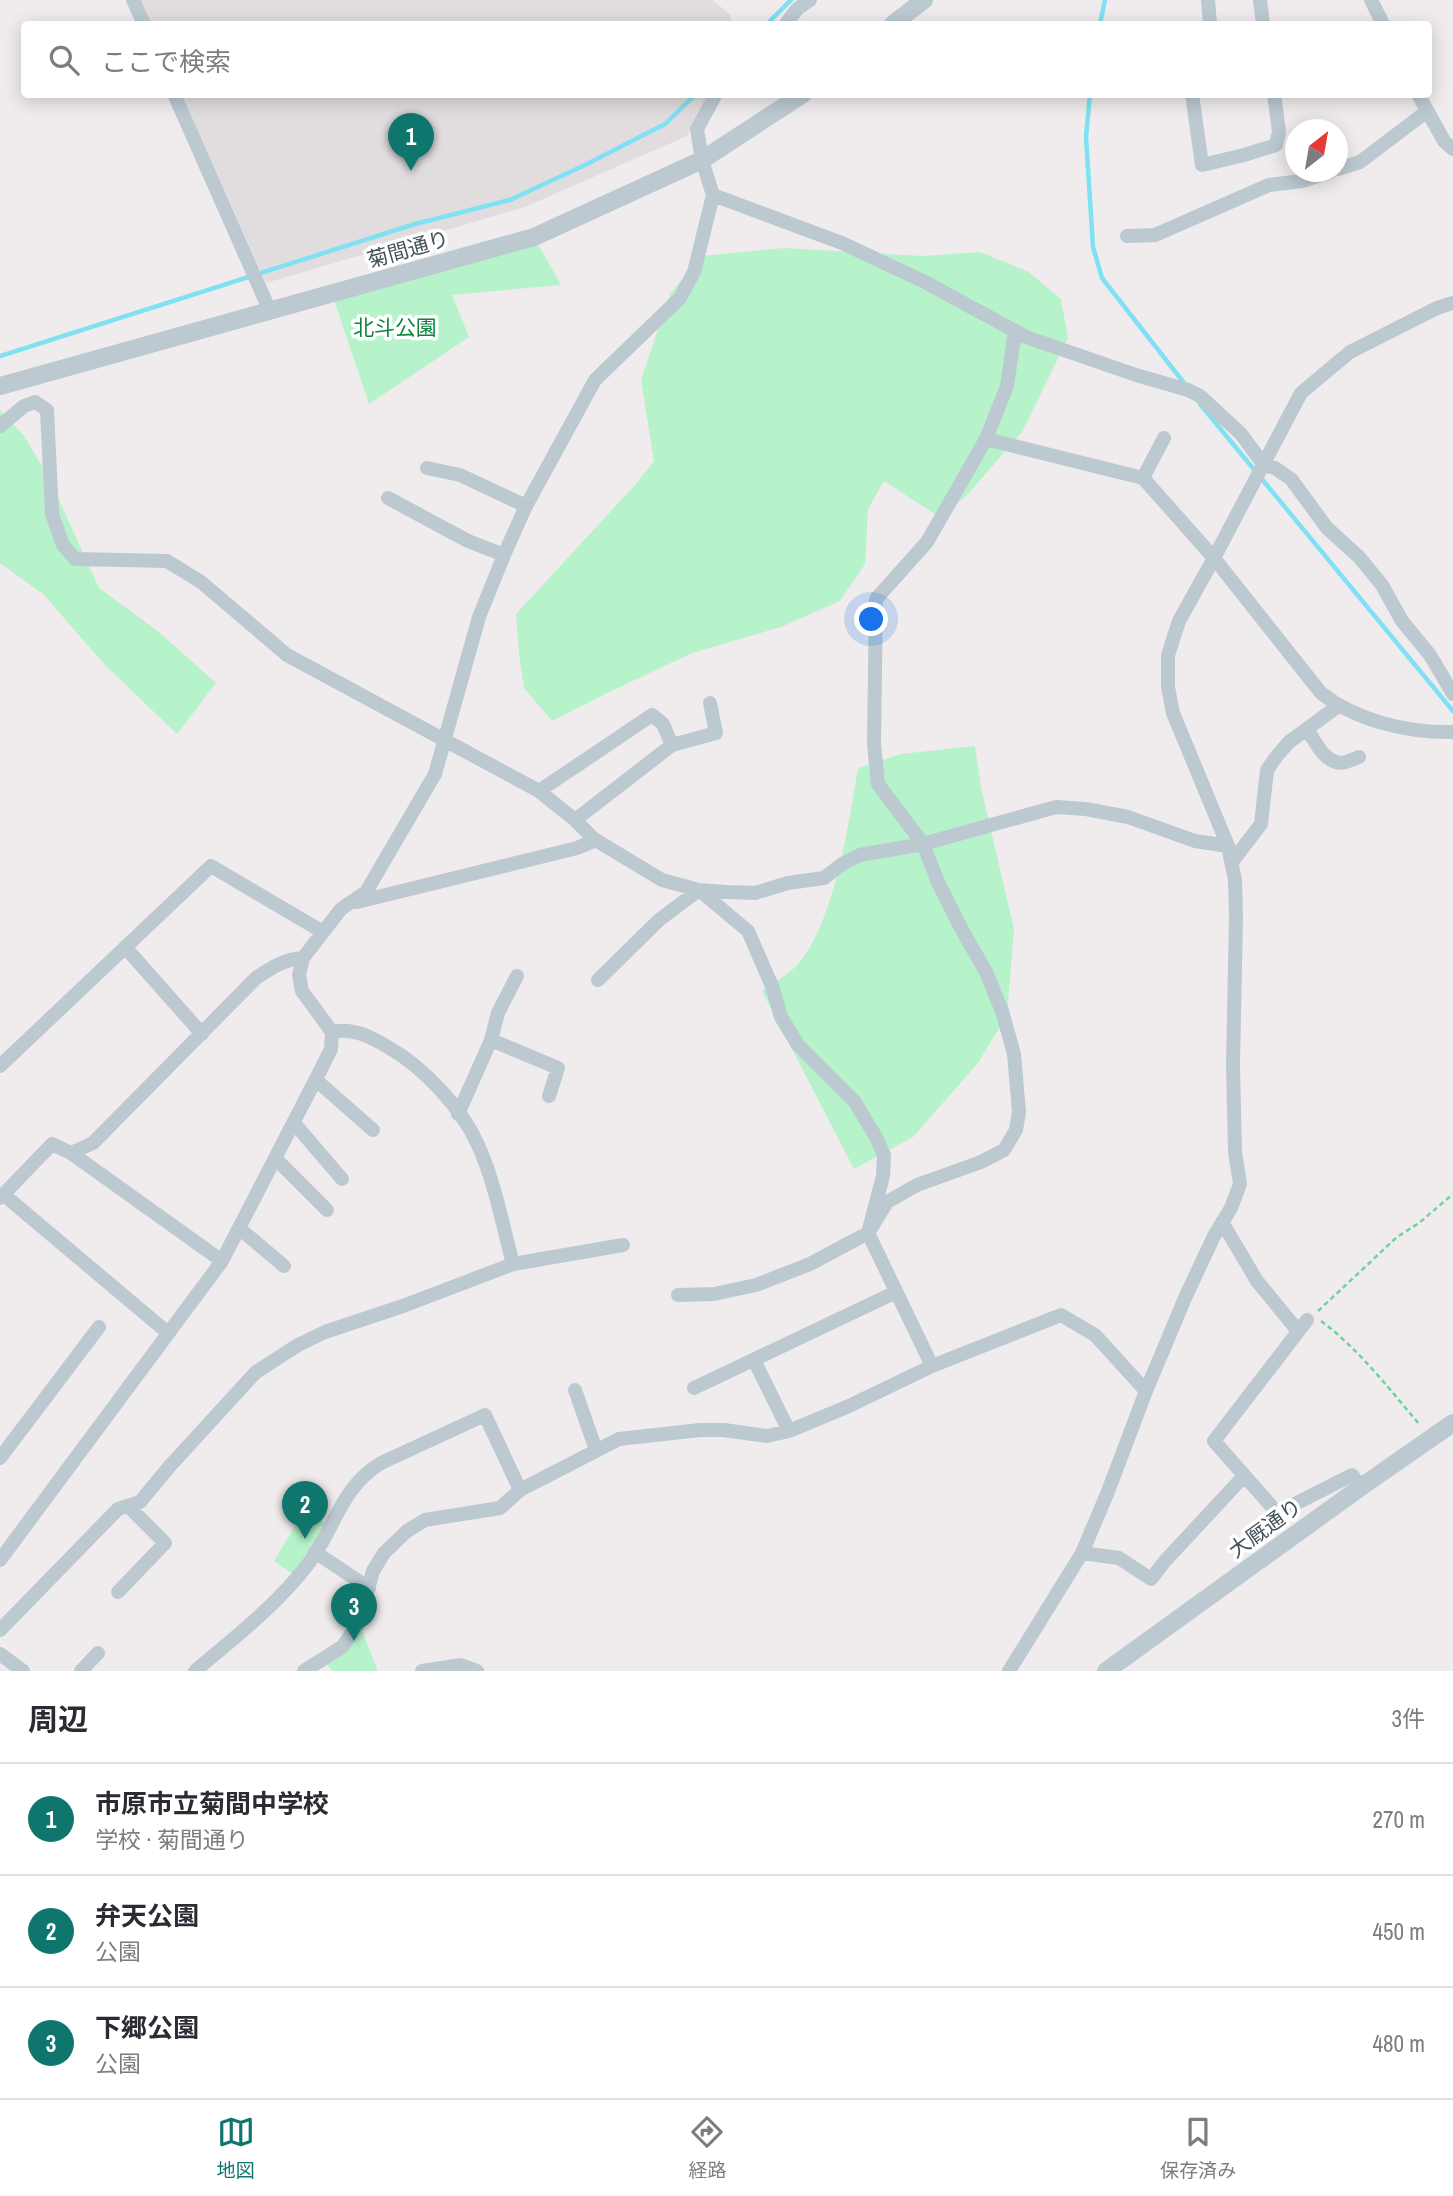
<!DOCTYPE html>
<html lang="ja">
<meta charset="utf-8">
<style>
:root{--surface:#fff;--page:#f7f7f7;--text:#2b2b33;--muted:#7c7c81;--line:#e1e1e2;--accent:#0f766e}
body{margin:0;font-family:"Archivo Narrow","Noto Sans JP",sans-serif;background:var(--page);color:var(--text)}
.compass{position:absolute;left:1285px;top:119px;width:63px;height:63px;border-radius:50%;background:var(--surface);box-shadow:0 4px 18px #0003;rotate:31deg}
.you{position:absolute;left:872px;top:620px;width:24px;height:24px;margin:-18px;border:5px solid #fff;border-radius:50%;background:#1a73e8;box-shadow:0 0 0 10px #1a73e833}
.badge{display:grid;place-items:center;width:46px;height:46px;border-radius:50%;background:var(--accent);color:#fff;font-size:23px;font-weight:700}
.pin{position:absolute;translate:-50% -58px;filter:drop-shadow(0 2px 4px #0008)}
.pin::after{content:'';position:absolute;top:37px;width:24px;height:21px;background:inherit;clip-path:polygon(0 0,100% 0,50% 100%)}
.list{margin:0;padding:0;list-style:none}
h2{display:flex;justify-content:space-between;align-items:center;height:91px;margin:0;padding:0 28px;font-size:30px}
h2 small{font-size:23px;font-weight:400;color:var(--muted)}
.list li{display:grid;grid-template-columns:46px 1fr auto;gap:21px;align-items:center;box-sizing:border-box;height:112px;padding:0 28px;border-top:2px solid var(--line)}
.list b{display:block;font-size:26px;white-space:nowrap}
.list p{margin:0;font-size:23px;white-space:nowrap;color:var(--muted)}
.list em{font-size:23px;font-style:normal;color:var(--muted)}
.icon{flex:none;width:38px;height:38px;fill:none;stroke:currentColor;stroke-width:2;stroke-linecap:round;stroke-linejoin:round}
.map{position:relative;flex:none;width:1453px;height:1671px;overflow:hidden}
.search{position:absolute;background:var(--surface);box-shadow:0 4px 18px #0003;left:21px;right:21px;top:21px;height:77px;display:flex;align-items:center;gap:18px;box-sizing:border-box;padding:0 24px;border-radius:7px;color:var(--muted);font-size:26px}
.sheet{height:427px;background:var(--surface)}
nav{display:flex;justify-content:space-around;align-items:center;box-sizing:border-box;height:98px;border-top:2px solid var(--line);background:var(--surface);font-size:19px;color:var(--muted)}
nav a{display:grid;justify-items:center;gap:4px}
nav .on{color:var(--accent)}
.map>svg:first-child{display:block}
.education{fill:#e1dddf}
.green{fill:#b6f2ca}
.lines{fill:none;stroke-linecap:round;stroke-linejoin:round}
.stream{stroke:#7fe1f3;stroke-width:4.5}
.path{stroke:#6cd39a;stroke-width:2.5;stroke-dasharray:5 3.5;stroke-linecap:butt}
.minor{stroke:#bcc9d1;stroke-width:14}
.tertiary{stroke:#bcc9d1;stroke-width:18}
.labels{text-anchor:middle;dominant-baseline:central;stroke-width:7;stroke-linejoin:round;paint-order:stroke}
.street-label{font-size:21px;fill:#44525c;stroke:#fff}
.park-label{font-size:21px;fill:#0f8342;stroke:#fff}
</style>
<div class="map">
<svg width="1453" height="1671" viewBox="0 0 1453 1671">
<rect width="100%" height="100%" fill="#f0eced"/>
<path class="education" d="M 140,0 L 712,0 L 731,15 L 731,24 L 151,24 Z
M 182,95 L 709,95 L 687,136 L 525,207 L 266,283 Z"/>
<path class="green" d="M 534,237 L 561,285 L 452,295 L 469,337 L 369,404 L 332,294 Z
M 784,248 L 922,256 L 980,252 L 1029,272 L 1061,299 L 1068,338 L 1022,432 L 967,495 L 941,518 L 884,481 L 868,509 L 865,564 L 840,601 L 781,627 L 692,653 L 603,695 L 552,721 L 524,688 L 519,654 L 516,614 L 635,485 L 654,461 L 641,380 L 670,294 L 701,256 Z
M 0,410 L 24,436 L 48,476 L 99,588 L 159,632 L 216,683 L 177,734 L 105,665 L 43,594 L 0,563 Z
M 975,746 L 981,788 L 1014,929 L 1007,1015 L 978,1063 L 913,1137 L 854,1169 L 762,991 C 774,982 791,973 800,962 C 835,919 849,822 858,768 L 901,754 Z
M 304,1511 L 330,1526 L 297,1577 L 274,1561 Z
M 359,1623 L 378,1671 L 332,1671 L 323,1659 Z"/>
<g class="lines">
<path class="stream" d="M 767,24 L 791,0
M 1100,24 L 1105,0
M 1090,94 L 1086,137 L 1093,247 L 1102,278 L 1184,383
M 0,356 L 415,224 L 510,200 L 587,164 L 665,124 L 696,94
M 1200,404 L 1453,711"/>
<path class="path" d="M 1318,1311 L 1397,1237 L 1419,1223 L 1453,1194
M 1321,1321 C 1359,1349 1389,1389 1420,1425"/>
<path class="minor" d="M 133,0 L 144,24
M 1208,0 L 1210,24
M 1260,0 L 1263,24
M 1371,0 L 1383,24
M 786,24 L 797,9 L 810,0
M 174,94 L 270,311
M 1192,94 L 1202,165 L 1244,155 L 1276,145 L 1279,132 L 1274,94
M 1418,94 L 1444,141 L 1453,149
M 1338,169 L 1360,162 L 1426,112
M 713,195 L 842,243 L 925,282 L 1026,337 L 1136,375 L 1188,390 L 1200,396 L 1241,434 L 1264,465 L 1275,468 L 1291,479 L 1327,528 L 1359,557 L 1382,585 L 1402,621 L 1430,655 L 1453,694
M 1127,236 L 1155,235 L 1269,185 L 1302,181 L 1330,172
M 0,426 L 24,406 L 35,402 L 47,410 L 52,514 L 63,545 L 75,559 L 167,561 L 201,582 L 287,655 L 539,791 L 575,820 L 594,839 L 662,880 L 699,890 L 727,892 L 755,893 L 788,883 L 824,878 L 842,864 L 860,855 L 923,844 L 1056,807 L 1086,809 L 1128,817 L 1195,841 L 1228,846
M 986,439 L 1143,478 L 1214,558 L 1321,693 C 1357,721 1408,733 1453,732
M 427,468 L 460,475 L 526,506
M 1143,478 L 1164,438
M 388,498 L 468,541 L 504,555
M 1307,729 C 1315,741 1324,763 1342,763 C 1347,762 1354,759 1359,757
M 539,791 L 652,715 L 663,724 L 672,745
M 575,820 L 672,745 L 716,733 L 710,703
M 1232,862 L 1261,824 L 1267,770 L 1276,757 L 1289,742 L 1338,706
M 699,890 L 748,931 L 772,986 L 781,1017 L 798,1045 L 855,1102 L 876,1137 L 884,1155 L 883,1176 L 868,1233 L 932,1366
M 357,902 L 577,848 L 596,840
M 125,947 L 202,1034
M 598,980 L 659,920 L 699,890
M 332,1032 C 353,1027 371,1037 388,1047 C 423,1067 462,1108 478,1145 C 494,1179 503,1227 513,1264
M 491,1040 L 558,1068 L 549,1096
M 0,1066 L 211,866 L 323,932
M 316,1080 L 373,1130
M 458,1114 L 491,1040 L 498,1013 L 517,976
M 294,1123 L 342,1179
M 71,1153 L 93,1143 L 256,978 C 271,968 284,959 303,958
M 276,1159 L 327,1210
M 3,1194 L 168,1333
M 0,1198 L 52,1144 L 71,1153 L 222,1261
M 1222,1222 L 1257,1281 L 1298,1331
M 239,1228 L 284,1266
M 678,1295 L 714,1294 L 756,1285 L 810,1264 L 868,1233 L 887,1202 L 917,1185 L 981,1162 L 1004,1150 L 1016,1130 L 1019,1112 L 1014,1054 L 1002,1011 L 986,972 L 961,928 L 938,882 L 923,844 L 878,784 L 874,744 L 876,599 L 927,542 L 986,439 L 1007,386 L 1015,331
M 1307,1320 L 1214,1441 L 1273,1508 L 1281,1511 L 1352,1475 L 1361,1487
M 754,1360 L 789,1431
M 694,1388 L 896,1292
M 575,1390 L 596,1450
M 0,1458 L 99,1327
M 315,1552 L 369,1588
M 1082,1553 L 1119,1558 L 1151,1579 L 1165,1561 L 1244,1476
M 0,1560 L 222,1261 L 320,1071 L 331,1049 L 332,1032 L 302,991 L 299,975 L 303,958 L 341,909 L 366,892 L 435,774 L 479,617 L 504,555 L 526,506 L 595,380 L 680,298 L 694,272 L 713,195 L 702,160 L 697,129 L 716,94
M 118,1592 L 165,1543 L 128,1506
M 0,1630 L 118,1509 L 140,1502 L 169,1467 L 256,1372 L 298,1345 L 325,1332 L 403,1306 L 513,1264 L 623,1245
M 0,1654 L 23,1671
M 81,1671 L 98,1653
M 195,1671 C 235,1637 277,1605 309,1563 C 335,1528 341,1487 381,1463 L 485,1415 L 520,1490
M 304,1671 L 342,1647 L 359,1623 L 373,1571 L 384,1553 L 407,1531 L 425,1520 L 500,1508 L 520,1490 L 619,1439 L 700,1430 L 724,1430 L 767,1436 L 789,1431 L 849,1406 L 932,1366 L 1061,1315 L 1095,1335 L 1146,1391
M 422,1671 L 461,1665 L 477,1671
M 1009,1671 L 1082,1553 L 1107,1494 L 1146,1391 L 1185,1298 L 1214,1236 L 1231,1208 L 1240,1184 L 1235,1152 L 1233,1065 L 1236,916 L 1235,880 L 1228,846 L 1173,713 L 1168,687 L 1168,655 L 1179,621 L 1214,558 L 1301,393 L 1350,352 L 1437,308 L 1453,303"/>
<path class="tertiary" d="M 893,24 L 924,0
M 0,386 L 534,237 L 702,160 L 803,94
M 1106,1671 L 1361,1487 L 1453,1423"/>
</g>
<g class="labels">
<g class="street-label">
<text transform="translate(408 249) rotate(-16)">菊間通り</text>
<text transform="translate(1265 1528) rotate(-36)">大厩通り</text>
</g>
<g class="park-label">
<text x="395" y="327">北斗公園</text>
</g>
</g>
</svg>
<svg class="compass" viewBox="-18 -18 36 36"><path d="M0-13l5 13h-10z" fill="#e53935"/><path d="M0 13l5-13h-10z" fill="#7c7c81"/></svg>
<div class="you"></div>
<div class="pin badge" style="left:411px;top:171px">1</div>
<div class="pin badge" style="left:305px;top:1539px">2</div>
<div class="pin badge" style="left:354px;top:1641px">3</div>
<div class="search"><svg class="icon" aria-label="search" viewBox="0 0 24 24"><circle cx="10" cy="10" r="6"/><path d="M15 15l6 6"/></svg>ここで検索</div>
</div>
<section class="sheet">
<h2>周辺<small>3件</small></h2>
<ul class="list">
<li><span class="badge">1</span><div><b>市原市立菊間中学校</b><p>学校 · 菊間通り</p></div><em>270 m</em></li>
<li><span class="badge">2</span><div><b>弁天公園</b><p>公園</p></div><em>450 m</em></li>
<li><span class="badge">3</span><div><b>下郷公園</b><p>公園</p></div><em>480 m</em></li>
</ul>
</section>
<nav>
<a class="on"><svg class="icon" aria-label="map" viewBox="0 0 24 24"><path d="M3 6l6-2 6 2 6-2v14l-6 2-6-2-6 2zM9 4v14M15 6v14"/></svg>地図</a>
<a><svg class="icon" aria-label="directions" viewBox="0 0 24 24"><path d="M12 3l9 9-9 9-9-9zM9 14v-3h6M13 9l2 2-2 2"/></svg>経路</a>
<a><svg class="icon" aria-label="saved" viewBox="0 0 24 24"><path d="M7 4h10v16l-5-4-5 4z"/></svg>保存済み</a>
</nav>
